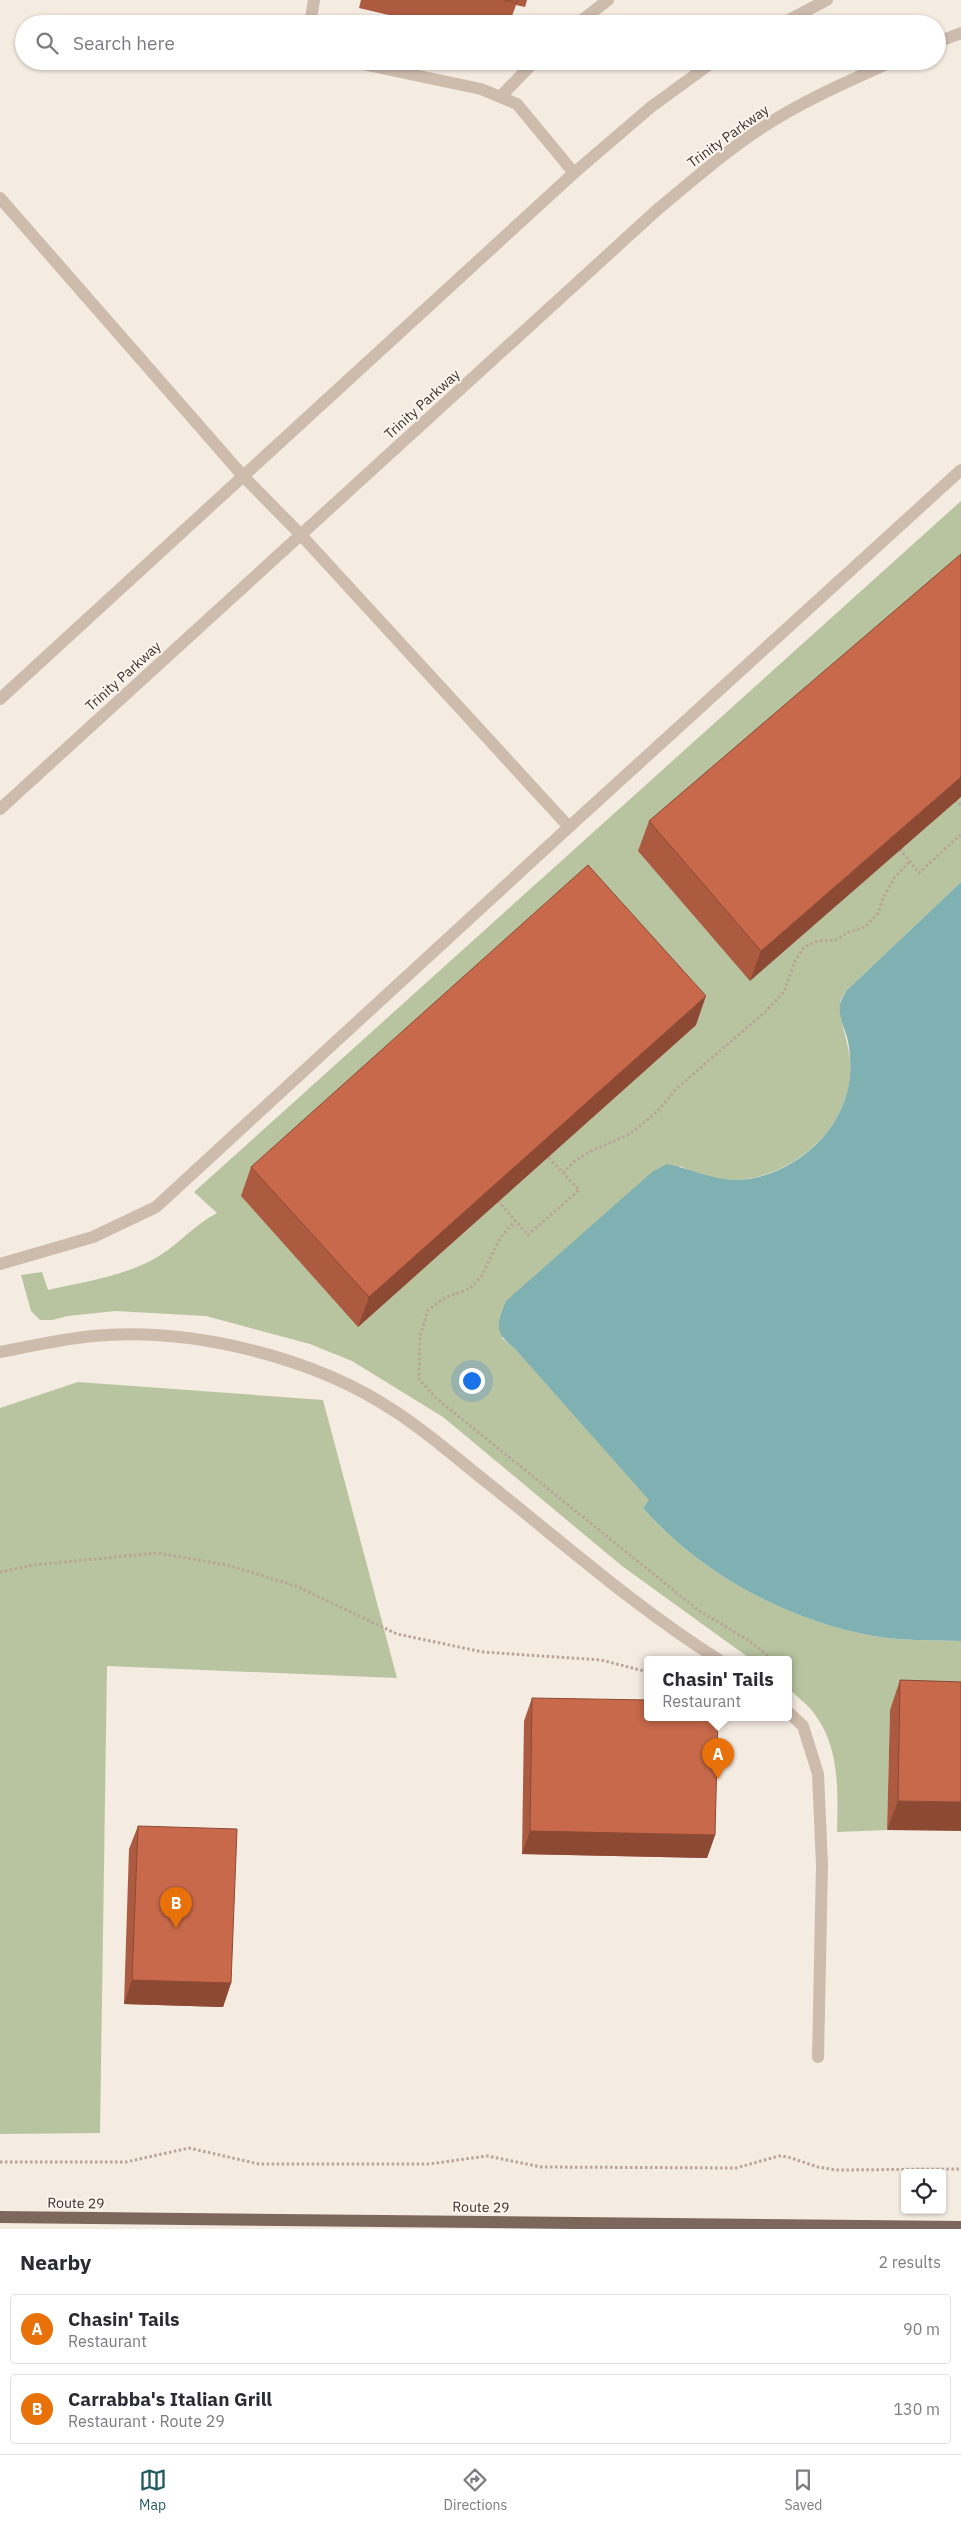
<!DOCTYPE html>
<meta charset="utf-8">
<style>
:root{--surface:#fff;--page:#f2f2f3;--text:#2b2b33;--muted:#7c7c81;--line:#e1e1e2;--accent:#1f5a5e}
body{margin:0;font-family:"IBM Plex Sans",sans-serif;background:var(--page);color:var(--text)}
.controls{position:absolute;right:15px;bottom:15px;display:grid;overflow:hidden;border-radius:5px;box-shadow:0 1px 4px #0004}
.controls button{width:45px;height:45px;display:grid;place-items:center;padding:0;border:0;border-bottom:1px solid var(--line);background:var(--surface);color:var(--text);font:25px sans-serif}
.you{position:absolute;left:471px;top:1380px;width:18px;height:18px;margin:-12px;border:4px solid #fff;border-radius:50%;background:#1a73e8;box-shadow:0 0 0 8px #1a73e833}
.badge{display:grid;place-items:center;width:32px;height:32px;border-radius:50%;background:var(--accent);color:#fff;font-size:16px;font-weight:700}
.pin{position:absolute;translate:-50% -41px;filter:drop-shadow(0 1px 2px #0008)}
.pin::after{content:'';position:absolute;top:26px;width:18px;height:15px;background:inherit;clip-path:polygon(0 0,100% 0,50% 100%)}
.popup{position:absolute;left:644px;top:1656px;width:148px;height:65px;box-sizing:border-box;display:grid;place-content:center;border-radius:5px;background:var(--surface);filter:drop-shadow(0 1px 4px #0005);font-size:16px;white-space:nowrap;color:var(--muted)}
.popup b{font-size:19px;color:var(--text)}
.popup::after{content:'';position:absolute;left:50%;top:100%;margin-left:-10px;border:10px solid transparent;border-top-color:var(--surface)}
.list{margin:0;padding:0;list-style:none}
h2{display:flex;justify-content:space-between;align-items:center;height:65px;margin:0;padding:0 20px;font-size:21px}
h2 small{font-size:16px;font-weight:400;color:var(--muted)}
.list li{display:grid;grid-template-columns:32px 1fr auto;gap:15px;align-items:center;box-sizing:border-box;height:70px;margin:0 10px 10px;padding:0 10px;border:1px solid var(--line);border-radius:5px}
.list b{display:block;font-size:19px;white-space:nowrap}
.list p{margin:0;font-size:16px;white-space:nowrap;color:var(--muted)}
.list em{font-size:16px;font-style:normal;color:var(--muted)}
.icon{flex:none;width:28px;height:28px;fill:none;stroke:currentColor;stroke-width:2;stroke-linecap:round;stroke-linejoin:round}
.map{position:relative;flex:none;width:961px;height:2229px;overflow:hidden}
.search{position:absolute;background:var(--surface);box-shadow:0 1px 4px #0004;left:15px;right:15px;top:15px;height:55px;display:flex;align-items:center;gap:12px;box-sizing:border-box;padding:0 18px;border-radius:28px;color:var(--muted);font-size:19px}
.sheet{height:225px;background:var(--surface)}
nav{display:flex;justify-content:space-around;align-items:center;box-sizing:border-box;height:70px;border-top:1px solid var(--line);background:var(--surface);font-size:14px;color:var(--muted)}
nav a{display:grid;justify-items:center;gap:2px}
nav .on{color:var(--accent)}
.map>svg:first-child{display:block}
.green{fill:#b8c4a0}
.water{fill:#7fb0b2}
.lines{fill:none;stroke-linecap:round;stroke-linejoin:round}
.path{stroke:#b9a596;stroke-width:3;stroke-dasharray:2.5 2.5;stroke-linecap:butt}
.lane{stroke:#cdbbac;stroke-width:12}
.street{stroke:#cdbbac;stroke-width:12}
.primary{stroke:#7d675c;stroke-width:12}
.wall{fill:#ac5a40}
.shaded-wall{fill:#8c4a34}
.building{fill:#c8694b;stroke:#8c4a34}
.labels{text-anchor:middle;dominant-baseline:central;stroke-width:4;stroke-linejoin:round;paint-order:stroke}
.street-label{font-size:14px;fill:#3b302b;stroke:#fbf5ee}
</style>
<div class="map">
<svg width="961" height="2229" viewBox="0 0 961 2229">
<rect width="100%" height="100%" fill="#f4ebe1"/>
<path class="green" d="M 961,501 L 961,882 L 847,990 C 844,994 840,1000 840,1004 C 840,1027 853,1051 850,1076 C 845,1132 793,1175 739,1180 C 718,1181 698,1175 680,1166 L 502,1338 L 515,1349 L 650,1500 L 643,1508 C 702,1575 787,1620 873,1636 C 902,1641 932,1640 961,1641 L 961,1711 L 890,1710 L 887,1830 L 837,1832 C 838,1791 840,1746 813,1712 C 806,1703 796,1696 788,1688 L 788,1660 L 752,1660 L 622,1566 L 443,1417 L 352,1361 L 310,1344 L 206,1316 L 115,1311 L 68,1316 L 52,1320 L 40,1320 L 31,1311 L 21,1275 L 42,1272 L 48,1290 C 83,1282 120,1277 152,1260 C 176,1248 193,1225 217,1213 L 194,1192 Z
M 78,1382 L 323,1400 L 397,1678 L 107,1666 L 100,2133 L 0,2134 L 0,1408 Z"/>
<path class="water" d="M 961,882 L 961,1641 C 932,1640 902,1641 873,1636 C 787,1620 702,1575 643,1508 L 649,1500 L 515,1349 C 493,1331 497,1325 506,1301 L 652,1172 L 667,1164 C 691,1169 712,1180 737,1180 C 792,1178 846,1131 850,1075 C 851,1063 850,1049 847,1037 C 844,1027 838,1015 840,1004 C 841,1000 844,995 846,991 Z"/>
<g class="lines">
<path class="path" d="M 955,800 L 961,805
M 900,849 L 919,873 L 961,834
M 563,1173 L 575,1161 L 591,1151 L 630,1134 L 658,1111 L 676,1089 L 765,1012 L 784,992 L 795,961 L 804,947 L 818,941 L 836,940 L 849,932 L 865,927 L 878,913 L 884,896 L 895,877 L 909,862
M 498,1201 L 528,1235 L 579,1190 L 548,1157
M 516,1220 L 500,1238 L 481,1277 L 469,1289 L 446,1297 L 428,1310 L 420,1336 L 419,1379 L 436,1398 L 698,1610 L 748,1640 L 774,1660
M 0,1572 L 34,1565 L 157,1553 L 227,1565 L 296,1586 L 397,1634 L 483,1652 L 601,1660 L 648,1672
M 0,2162 L 126,2162 L 189,2148 L 259,2164 L 429,2164 L 487,2156 L 541,2167 L 736,2168 L 779,2156 L 788,2157 L 818,2167 L 836,2170 L 961,2169"/>
<path class="lane" d="M 310,24 L 314,0
M 577,24 L 608,0
M 348,61 L 481,89 L 517,104 L 574,173
M 501,96 L 535,61
M 0,198 L 243,476 L 301,535 L 569,827 L 961,470
M 0,1264 L 93,1237 L 156,1207 L 569,827
M 0,1352 C 31,1346 62,1339 93,1336 C 192,1327 314,1357 396,1412 C 427,1432 455,1457 484,1480 C 561,1541 636,1608 719,1660
M 788,1712 L 803,1726 L 818,1774 L 822,1865 L 818,2057"/>
<path class="street" d="M 781,24 L 827,0
M 937,42 L 961,33
M 0,699 L 574,173 L 651,107 L 714,61
M 0,809 L 658,209 C 692,181 726,151 763,127 C 804,100 849,81 893,61"/>
<path class="primary" d="M 0,2217 L 961,2227"/>
</g>
<path class="wall" d="M 361,0 L 527,0 L 525,7 L 516,5 L 509,24 L 427,24 L 359,8 Z
M 961,554 L 750,981 L 638,851 L 649,821 Z
M 696,1025 L 358,1327 L 241,1196 L 251,1167 Z
M 900,1680 L 961,1682 L 887,1830 L 890,1710 Z
M 532,1698 L 715,1835 L 707,1858 L 522,1854 L 524,1721 Z
M 138,1826 L 231,1983 L 223,2007 L 124,2004 L 129,1849 Z"/>
<path class="shaded-wall" d="M 961,777 L 961,797 L 750,981 L 761,951 Z
M 706,996 L 696,1025 L 358,1327 L 369,1297 Z
M 898,1801 L 961,1802 L 961,1831 L 887,1830 Z
M 530,1831 L 715,1835 L 707,1858 L 522,1854 Z
M 132,1980 L 231,1983 L 223,2007 L 124,2004 Z"/>
<path class="building" d="M 505,0 L 517,0 L 517,3 Z
M 961,554 L 961,777 L 761,951 L 649,821 Z
M 588,865 L 706,996 L 369,1297 L 251,1167 Z
M 900,1680 L 961,1682 L 961,1802 L 898,1801 Z
M 532,1698 L 648,1700 L 648,1718 L 718,1718 L 715,1835 L 530,1831 Z
M 138,1826 L 237,1829 L 231,1983 L 132,1980 Z"/>
<g class="labels">
<g class="street-label">
<text transform="translate(728 136) rotate(-36)">Trinity Parkway</text>
<text transform="translate(422 404) rotate(-42)">Trinity Parkway</text>
<text transform="translate(123 676) rotate(-42)">Trinity Parkway</text>
<text transform="translate(76 2203) rotate(1)">Route 29</text>
<text transform="translate(481 2207) rotate(1)">Route 29</text>
</g>
</g>
</svg>
<div class="controls">
<button><svg class="icon" aria-label="locate" viewBox="0 0 24 24"><circle cx="12" cy="12" r="6"/><path d="M12 2v4M12 18v4M2 12h4M18 12h4"/></svg></button>
</div>
<div class="you"></div>
<div class="pin badge" style="left:718px;top:1779px;background:#e8710a">A</div>
<div class="popup"><b>Chasin' Tails</b>Restaurant</div>
<div class="pin badge" style="left:176px;top:1928px;background:#e8710a">B</div>
<div class="search"><svg class="icon" aria-label="search" viewBox="0 0 24 24"><circle cx="10" cy="10" r="6"/><path d="M15 15l6 6"/></svg>Search here</div>
</div>
<section class="sheet">
<h2>Nearby<small>2 results</small></h2>
<ul class="list">
<li><span class="badge" style="background:#e8710a">A</span><div><b>Chasin' Tails</b><p>Restaurant</p></div><em>90 m</em></li>
<li><span class="badge" style="background:#e8710a">B</span><div><b>Carrabba's Italian Grill</b><p>Restaurant · Route 29</p></div><em>130 m</em></li>
</ul>
</section>
<nav>
<a class="on"><svg class="icon" aria-label="map" viewBox="0 0 24 24"><path d="M3 6l6-2 6 2 6-2v14l-6 2-6-2-6 2zM9 4v14M15 6v14"/></svg>Map</a>
<a><svg class="icon" aria-label="directions" viewBox="0 0 24 24"><path d="M12 3l9 9-9 9-9-9zM9 14v-3h6M13 9l2 2-2 2"/></svg>Directions</a>
<a><svg class="icon" aria-label="saved" viewBox="0 0 24 24"><path d="M7 4h10v16l-5-4-5 4z"/></svg>Saved</a>
</nav>
